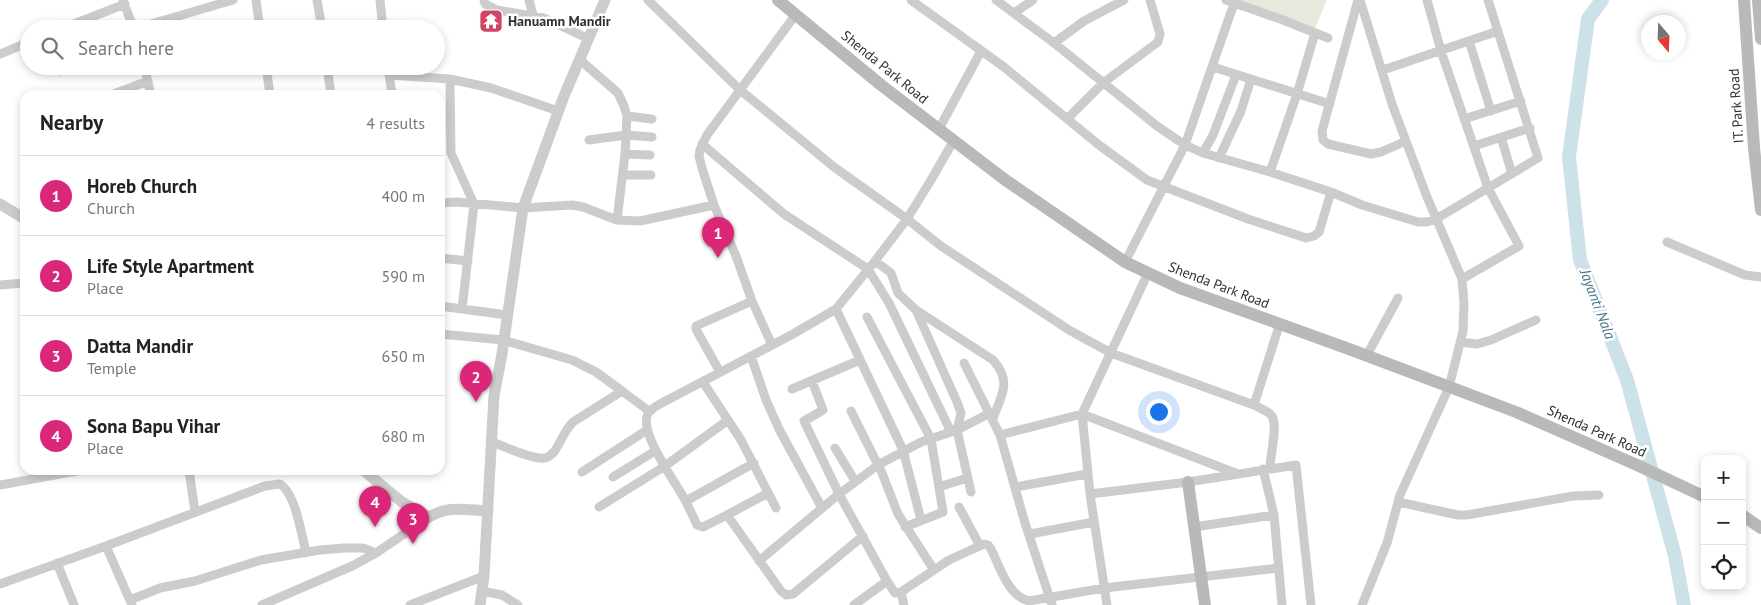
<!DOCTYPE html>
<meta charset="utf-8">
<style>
:root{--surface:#fff;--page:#f6f6f6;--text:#222;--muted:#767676;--line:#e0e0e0;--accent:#db2777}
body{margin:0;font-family:"PT Sans",sans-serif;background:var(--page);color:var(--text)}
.controls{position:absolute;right:15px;bottom:15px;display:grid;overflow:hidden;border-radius:10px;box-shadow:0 2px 8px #0003}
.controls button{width:45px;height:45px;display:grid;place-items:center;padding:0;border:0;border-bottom:1px solid var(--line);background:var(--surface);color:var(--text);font:25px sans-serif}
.compass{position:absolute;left:1641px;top:15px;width:45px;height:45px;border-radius:50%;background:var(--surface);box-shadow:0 2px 8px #0003;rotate:161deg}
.you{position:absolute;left:1158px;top:411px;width:18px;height:18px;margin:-12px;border:4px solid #fff;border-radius:50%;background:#1a73e8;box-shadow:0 0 0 8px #1a73e833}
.badge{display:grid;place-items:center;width:32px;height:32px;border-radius:50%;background:var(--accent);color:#fff;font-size:16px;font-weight:700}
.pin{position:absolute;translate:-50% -41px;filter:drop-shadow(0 1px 2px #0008)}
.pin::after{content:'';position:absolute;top:26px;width:18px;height:15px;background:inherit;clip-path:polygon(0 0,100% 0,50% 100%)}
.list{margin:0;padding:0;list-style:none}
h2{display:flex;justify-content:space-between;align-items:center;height:65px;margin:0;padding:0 20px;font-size:21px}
h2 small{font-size:16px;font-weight:400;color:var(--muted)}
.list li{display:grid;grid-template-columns:32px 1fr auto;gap:15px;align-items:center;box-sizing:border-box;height:80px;padding:0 20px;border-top:1px solid var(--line)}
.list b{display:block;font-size:19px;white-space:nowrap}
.list p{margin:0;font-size:16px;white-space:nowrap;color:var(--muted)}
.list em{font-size:16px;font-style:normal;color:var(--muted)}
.icon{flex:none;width:28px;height:28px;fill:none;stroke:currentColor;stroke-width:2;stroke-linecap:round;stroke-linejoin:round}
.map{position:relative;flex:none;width:1761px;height:605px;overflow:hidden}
.search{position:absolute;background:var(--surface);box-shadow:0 2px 8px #0003;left:20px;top:20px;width:425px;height:55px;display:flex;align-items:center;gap:12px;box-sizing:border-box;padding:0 18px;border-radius:28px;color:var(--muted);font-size:19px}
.panel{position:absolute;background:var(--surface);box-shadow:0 2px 8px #0003;left:20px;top:90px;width:425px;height:385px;border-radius:15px}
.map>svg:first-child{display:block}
.green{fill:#e6eade}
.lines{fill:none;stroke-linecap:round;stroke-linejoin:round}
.river{stroke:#cce1e8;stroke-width:14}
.minor{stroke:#ccc;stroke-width:9}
.tertiary{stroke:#ccc;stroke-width:11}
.secondary{stroke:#b9b9b9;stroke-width:12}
.labels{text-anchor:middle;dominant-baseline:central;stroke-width:5;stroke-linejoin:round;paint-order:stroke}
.poi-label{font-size:14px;font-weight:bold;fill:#2f2f2f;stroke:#fff;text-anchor:start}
.street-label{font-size:14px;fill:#2f2f2f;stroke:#fff}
.water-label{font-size:15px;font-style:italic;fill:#457888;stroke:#fff}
</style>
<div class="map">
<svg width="1761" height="605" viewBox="0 0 1761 605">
<rect width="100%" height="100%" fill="#fff"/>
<path class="green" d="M 1240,0 L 1327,0 L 1315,28 L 1239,4 Z"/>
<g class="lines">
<path class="river" d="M 1602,0 L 1588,19 L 1569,157 L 1580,260 L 1627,380 L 1675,556 L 1684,605"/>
<path class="minor" d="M 256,0 L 260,29
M 317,0 L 322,29
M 380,0 L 383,29
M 484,0 L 485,4 L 497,10 L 544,18 L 589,39
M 529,0 L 533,15
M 648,0 L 739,89 L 834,167 L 907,219 L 941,246 L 1069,330 L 1111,353 L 1254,405 C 1259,408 1267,410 1271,415 C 1279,423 1270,455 1270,468
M 911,0 L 1004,67 L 1099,145 L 1147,180 L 1248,219 L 1306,238 L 1314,236 L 1319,232 L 1331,192
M 996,0 L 1054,43 L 1157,126 L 1185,145 L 1203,153 L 1270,172 L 1331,192 L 1362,205 L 1418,222 L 1427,222 L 1436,219 L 1538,158 L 1488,0
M 1226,0 L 1283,20 L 1328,38
M 1358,0 L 1322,131 L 1323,140 L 1328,144 L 1371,154 L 1381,152 L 1406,141
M 1360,0 L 1392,104 L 1427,197 L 1462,279 L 1464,303 L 1463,331 L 1449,387 L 1400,495 L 1387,543 L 1362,605
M 1427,0 L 1441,51 L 1488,188 L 1519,246 L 1462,279
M 123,1 L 134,29
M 1014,13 L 1033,0
M 61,29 L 125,4
M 134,29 L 233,0
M 1469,41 L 1491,111
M 1054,43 L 1084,21 L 1124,0
M 0,54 L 29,42
M 579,59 L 618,93 L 624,106 L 627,116 L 625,154 L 617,220
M 144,66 L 151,95
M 266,66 L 270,95
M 327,66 L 331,95
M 388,66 L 392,95
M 1213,67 L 1330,104
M 1383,70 L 1498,31
M 60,71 L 72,66
M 389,75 L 450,79 L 491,88 L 558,111
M 450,79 L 451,153 L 474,204 L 462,309
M 111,95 L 148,81
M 627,116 L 652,119
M 1067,119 L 1103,83 L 1158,42 L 1160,34 L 1150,0
M 1464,119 L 1521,101
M 939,129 L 981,51
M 1501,137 L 1512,174
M 589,140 L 626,135 L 652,137
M 702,144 L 784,214 L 868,269 L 889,303 L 951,432
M 1474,146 L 1530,128
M 1203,153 L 1213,135 L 1236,75
M 625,154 L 650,155
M 1219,158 L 1241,111 L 1251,79
M 1270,172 L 1297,94 L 1315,33
M 623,175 L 651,175
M 440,203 L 457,202 L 523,208 L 572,205 L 583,207 L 617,220 L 640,221 L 714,205
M 1667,242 L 1745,275 L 1761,277
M 440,258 L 468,261
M 875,261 L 891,273 L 898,293 L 916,310 L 957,402 L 961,413 L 957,430 L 971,492
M 1125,262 L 1185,145 L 1231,12 L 1236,0
M 0,285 L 25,283
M 440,306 L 507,315
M 836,309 L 903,450 L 921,520
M 916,310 L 993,360 C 1012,381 1002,395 993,418
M 867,317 L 931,439 L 943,512 L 905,527
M 440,334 L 503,340 L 572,360 L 596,372 L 622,391
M 1460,342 L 1477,344 L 1491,340 L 1536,320
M 772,345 L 752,301 L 736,256 L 714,205 L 702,168 L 699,156 L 700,150 L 707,135 L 796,14
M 1367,355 L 1398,298
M 751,356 L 766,400 L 780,431 L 822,508
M 964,363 L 1000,435 L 1025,523 L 1052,605
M 720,372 L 698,333 L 696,329 L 696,326 L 752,301
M 812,381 L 823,410 L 804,421 L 839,494 L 887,581
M 703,382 L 741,440 L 776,508
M 792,389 L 860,360
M 1254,405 L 1280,323
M 851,411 L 882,473 L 898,514 L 934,570
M 1000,435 L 1082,414 L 1238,474
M 492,442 C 503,446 534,460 544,458 C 548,458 551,455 554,452 C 561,442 564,431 573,422 L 622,391 L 649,411
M 835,448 L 855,481
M 1263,469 L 1274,515 L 1282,605
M 189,470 L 195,512
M 582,472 L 647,430
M 613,477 L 655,451
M 0,485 L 82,470
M 939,487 L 967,478
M 1015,487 L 1087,474
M 1090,494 L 1188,482 L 1296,465 L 1311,605
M 686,501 L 754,463
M 1398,502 L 1458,515 L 1467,515 L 1573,496 L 1599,495
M 599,507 L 665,466 L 728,420
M 959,507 L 980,546
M 727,515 L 768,493
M 1194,527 L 1274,515
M 1030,534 L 1094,522
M 863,536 L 793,594 L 786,595 L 781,591 L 727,515 L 703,527 L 697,525 C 693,516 689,508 685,500 C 675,481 641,436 647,416 C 648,411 654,408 658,405 L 793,334 L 836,309 L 875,261 L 907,219 L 931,180 L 954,140
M 106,546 L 132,605
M 759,561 L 839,494 L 878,465 L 921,442 L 957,430 L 990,413
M 57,563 L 74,605
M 0,584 L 106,546 L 265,486 L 280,484 C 296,494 301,534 306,552
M 482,591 L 502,595 L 518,605
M 901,592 L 904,605
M 130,600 L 160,588 L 195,581 L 261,560 L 320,550 L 344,548 L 363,548 L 376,553
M 262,605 L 352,566 L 376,553 L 429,517
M 410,605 L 484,576
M 854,605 L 887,581 L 895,593 L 901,592 L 949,560 L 984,544 L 988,545 L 991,549 C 1000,567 1008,596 1029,601 L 1104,588 L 1278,568
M 1107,605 L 1090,494 L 1082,414 L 1148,273"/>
<path class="tertiary" d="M 0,204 L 25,219
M 363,470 L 402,502 L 429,517 C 449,505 465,510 488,511
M 480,605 L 484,576 L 494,396 L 502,354 L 523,208 L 564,96 L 605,0"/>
<path class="secondary" d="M 778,0 L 881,85 L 1004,179 L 1125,262 L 1180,288 L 1349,349 L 1516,412 L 1637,465 L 1705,497
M 1744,0 L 1754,148 L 1761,210
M 1758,0 L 1761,39
M 1188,482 L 1205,605
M 1742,515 L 1761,528"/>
</g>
<defs>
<g id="temple-square" transform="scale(1.25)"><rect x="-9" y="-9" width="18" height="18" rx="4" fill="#d24464" stroke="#fff"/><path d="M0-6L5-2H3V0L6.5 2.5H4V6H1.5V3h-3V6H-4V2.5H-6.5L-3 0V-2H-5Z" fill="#fff"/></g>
</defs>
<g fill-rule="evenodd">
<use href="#temple-square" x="491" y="21"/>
</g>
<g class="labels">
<g class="poi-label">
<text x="508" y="21">Hanuamn Mandir</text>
</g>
<g class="street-label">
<text transform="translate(885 67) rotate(39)">Shenda Park Road</text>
<text transform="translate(1736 106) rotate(-94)">IT. Park Road</text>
<text transform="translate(1219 285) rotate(21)">Shenda Park Road</text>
<text transform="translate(1597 431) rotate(24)">Shenda Park Road</text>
</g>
<g class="water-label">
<text transform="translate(1598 304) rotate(69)">Jayanti Nala</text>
</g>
</g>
</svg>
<div class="controls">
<button>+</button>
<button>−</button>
<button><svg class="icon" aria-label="locate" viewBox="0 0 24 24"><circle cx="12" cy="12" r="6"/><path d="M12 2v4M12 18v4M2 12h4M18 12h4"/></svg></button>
</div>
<svg class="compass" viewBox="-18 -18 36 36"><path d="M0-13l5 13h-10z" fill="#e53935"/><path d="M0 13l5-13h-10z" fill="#767676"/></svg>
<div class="you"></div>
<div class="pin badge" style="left:718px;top:258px">1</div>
<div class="pin badge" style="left:476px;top:402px">2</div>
<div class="pin badge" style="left:413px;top:544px">3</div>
<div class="pin badge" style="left:375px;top:527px">4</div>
<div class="search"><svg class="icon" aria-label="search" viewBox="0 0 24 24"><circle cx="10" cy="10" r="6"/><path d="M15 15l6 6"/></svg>Search here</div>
<section class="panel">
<h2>Nearby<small>4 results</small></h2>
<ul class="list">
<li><span class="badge">1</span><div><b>Horeb Church</b><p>Church</p></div><em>400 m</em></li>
<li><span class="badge">2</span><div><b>Life Style Apartment</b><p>Place</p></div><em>590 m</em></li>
<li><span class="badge">3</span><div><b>Datta Mandir</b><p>Temple</p></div><em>650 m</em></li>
<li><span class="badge">4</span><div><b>Sona Bapu Vihar</b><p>Place</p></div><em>680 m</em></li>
</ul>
</section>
</div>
